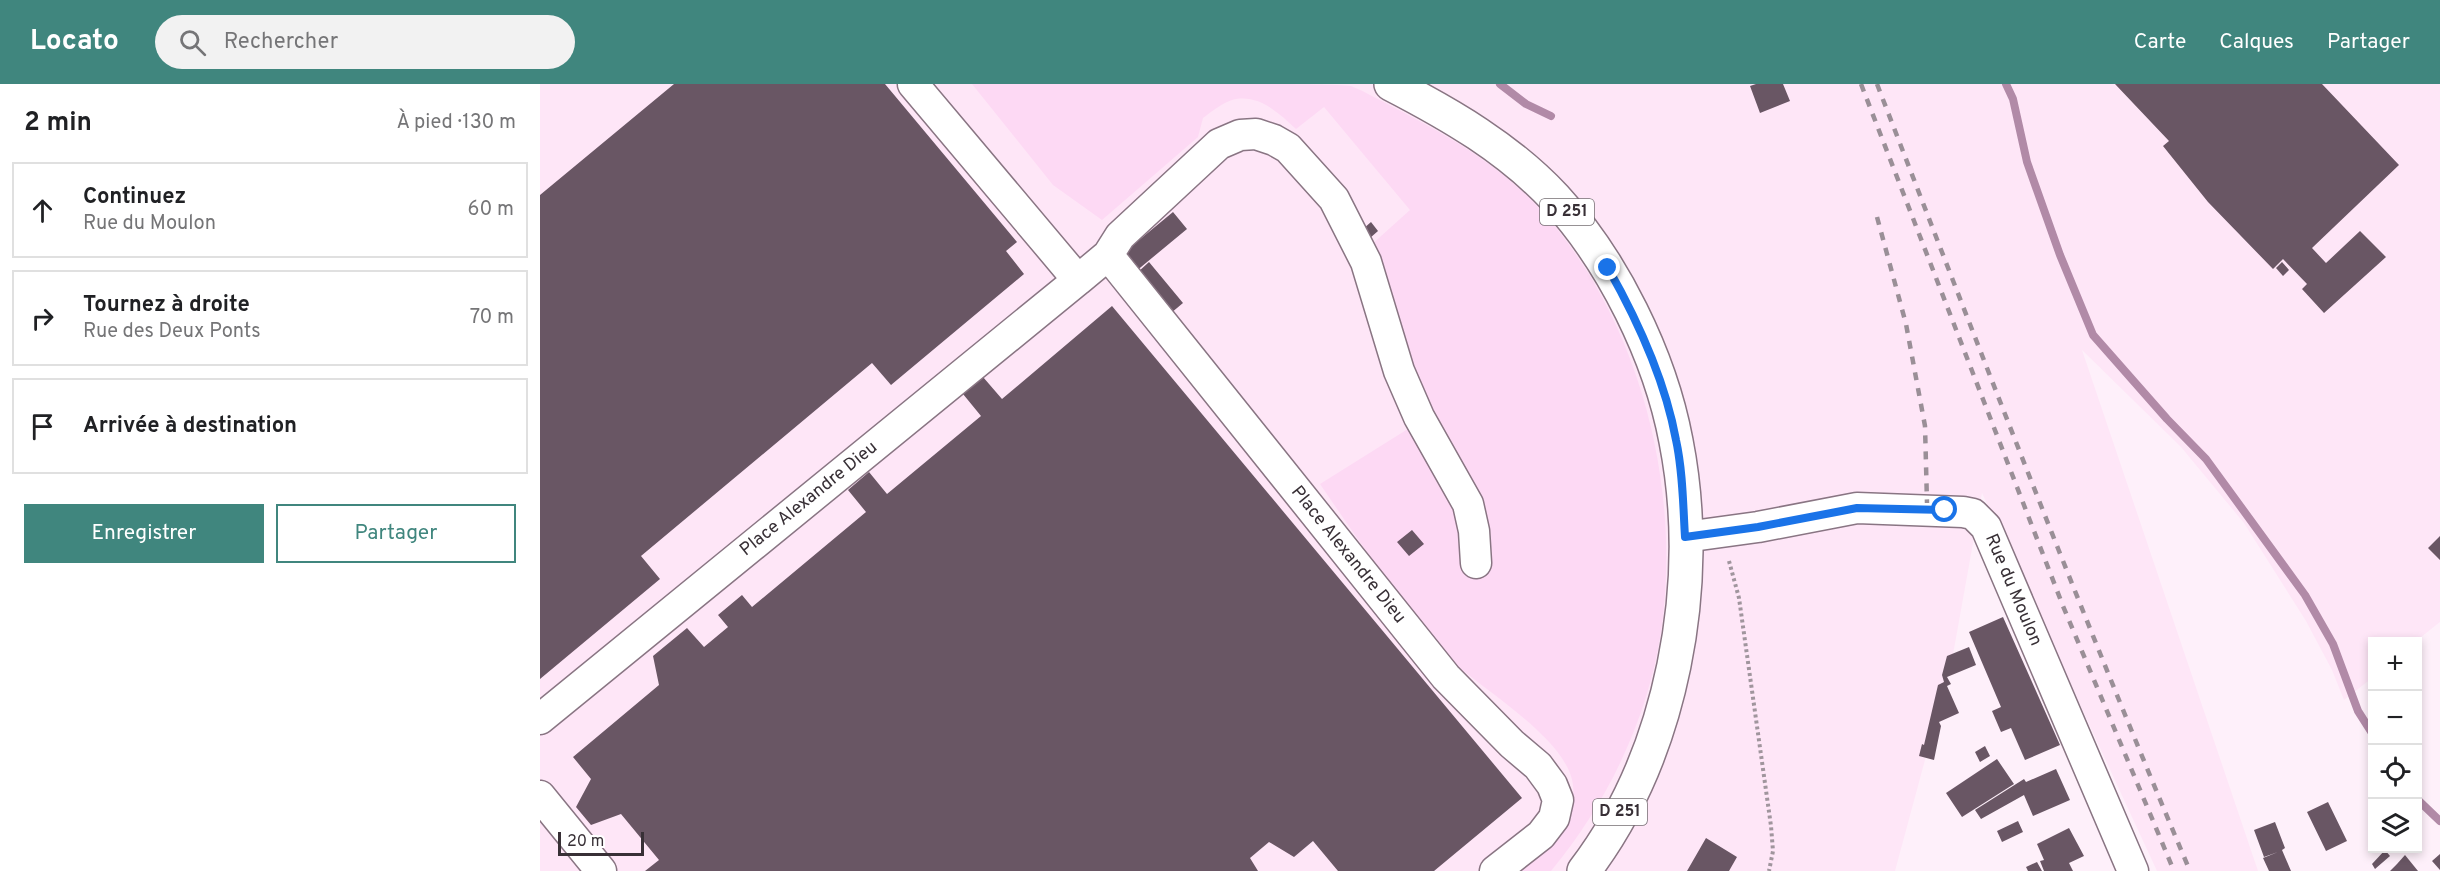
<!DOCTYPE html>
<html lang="fr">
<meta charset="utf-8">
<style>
:root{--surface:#fff;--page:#f2f2f2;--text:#202124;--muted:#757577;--line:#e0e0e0;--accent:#40867e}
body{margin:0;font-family:Overpass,sans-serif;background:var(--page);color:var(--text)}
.controls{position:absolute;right:18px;bottom:18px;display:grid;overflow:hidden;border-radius:0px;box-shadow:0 3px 9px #0003}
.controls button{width:54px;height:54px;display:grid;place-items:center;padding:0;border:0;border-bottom:2px solid var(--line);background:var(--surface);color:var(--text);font:30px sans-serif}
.scale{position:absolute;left:18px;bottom:15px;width:86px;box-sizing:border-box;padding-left:6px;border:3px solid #383036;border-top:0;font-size:16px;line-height:21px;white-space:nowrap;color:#383036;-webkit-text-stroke:4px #fff;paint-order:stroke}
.stop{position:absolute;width:18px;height:18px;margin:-14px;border:4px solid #1a73e8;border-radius:50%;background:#fff}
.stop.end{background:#1a73e8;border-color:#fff;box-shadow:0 2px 6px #0008}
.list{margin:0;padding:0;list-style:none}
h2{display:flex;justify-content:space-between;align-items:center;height:78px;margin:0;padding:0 24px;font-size:26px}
h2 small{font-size:20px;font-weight:400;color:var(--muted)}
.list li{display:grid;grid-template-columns:39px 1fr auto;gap:18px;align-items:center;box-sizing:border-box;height:96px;margin:0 12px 12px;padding:0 12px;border:2px solid var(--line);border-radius:0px}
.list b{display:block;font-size:22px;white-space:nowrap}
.list p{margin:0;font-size:20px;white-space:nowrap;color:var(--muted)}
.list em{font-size:20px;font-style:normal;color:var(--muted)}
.actions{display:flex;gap:12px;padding:18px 24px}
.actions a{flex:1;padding:14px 0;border:2px solid var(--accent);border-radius:0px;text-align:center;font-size:21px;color:var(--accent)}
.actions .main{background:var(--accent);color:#fff}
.icon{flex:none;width:33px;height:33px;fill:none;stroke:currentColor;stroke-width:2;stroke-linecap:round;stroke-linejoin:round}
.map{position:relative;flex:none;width:1900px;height:787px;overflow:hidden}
header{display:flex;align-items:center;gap:36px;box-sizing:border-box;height:84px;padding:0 30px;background:var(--accent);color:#fff}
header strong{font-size:28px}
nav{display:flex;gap:33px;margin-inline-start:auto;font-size:21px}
.search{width:420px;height:54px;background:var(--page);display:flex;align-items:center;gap:15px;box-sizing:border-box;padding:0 21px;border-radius:33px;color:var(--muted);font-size:22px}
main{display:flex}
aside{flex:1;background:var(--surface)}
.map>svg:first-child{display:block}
.built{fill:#fee6f7}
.green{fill:#fdd9f4}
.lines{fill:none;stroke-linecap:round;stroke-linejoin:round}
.stream{stroke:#b18aa7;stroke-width:8}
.building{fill:#695664}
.minor-casing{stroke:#897583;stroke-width:33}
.major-casing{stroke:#897583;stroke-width:36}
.path{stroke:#a0959d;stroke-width:4;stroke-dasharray:3 3;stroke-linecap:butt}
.minor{stroke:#fff;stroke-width:30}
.major{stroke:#fff;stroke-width:33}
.rail{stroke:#9a8f97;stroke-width:4.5;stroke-dasharray:8 8;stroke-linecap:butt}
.route{stroke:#1a73e8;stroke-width:8}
.labels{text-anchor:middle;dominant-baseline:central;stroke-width:6;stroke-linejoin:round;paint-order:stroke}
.shield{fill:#fff;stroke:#746e72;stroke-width:1.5}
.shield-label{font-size:16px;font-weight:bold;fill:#383036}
.street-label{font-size:18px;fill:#383036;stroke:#fff}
</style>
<header>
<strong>Locato</strong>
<div class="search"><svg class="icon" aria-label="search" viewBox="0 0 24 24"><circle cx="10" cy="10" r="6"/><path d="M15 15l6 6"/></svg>Rechercher</div>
<nav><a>Carte</a><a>Calques</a><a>Partager</a></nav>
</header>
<main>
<aside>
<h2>2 min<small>À pied · 130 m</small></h2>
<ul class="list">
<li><svg class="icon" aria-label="ahead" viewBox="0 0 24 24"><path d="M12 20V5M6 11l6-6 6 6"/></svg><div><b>Continuez</b><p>Rue du Moulon</p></div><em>60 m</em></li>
<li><svg class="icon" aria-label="right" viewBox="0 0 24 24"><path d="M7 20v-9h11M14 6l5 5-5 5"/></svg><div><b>Tournez à droite</b><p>Rue des Deux Ponts</p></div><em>70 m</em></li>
<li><svg class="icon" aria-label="arrive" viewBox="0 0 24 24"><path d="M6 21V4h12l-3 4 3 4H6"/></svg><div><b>Arrivée à destination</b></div></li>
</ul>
<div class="actions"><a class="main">Enregistrer</a><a>Partager</a></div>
</aside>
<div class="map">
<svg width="1900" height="787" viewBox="0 0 1900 787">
<rect width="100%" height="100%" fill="#fef0fa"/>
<path class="built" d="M 0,0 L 1900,0 L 1900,538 L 1876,557 L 1832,558 L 1832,594 L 1804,616 L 1792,586 L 1766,537 L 1704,439 L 1641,363 L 1542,266 L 1718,787 L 1617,787 L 1442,409 L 1412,576 L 1355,787 L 0,787 Z"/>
<path class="green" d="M 432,0 C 528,0 623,0 719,0 C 738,0 797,0 811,2 C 826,8 839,16 853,23 C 905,50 960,81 1000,125 C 1100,235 1142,402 1121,548 C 1108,634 1067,720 1011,787 L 974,787 C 998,763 1038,738 1033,701 C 1028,655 940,604 907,573 C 894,561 884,544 873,530 C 840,488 810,444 780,400 L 887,333 L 830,162 L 870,126 L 784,23 L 756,45 C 739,29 718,9 692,16 C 682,19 671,28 663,34 L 658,53 L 562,136 L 513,101 Z"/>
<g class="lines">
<path class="stream" d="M 960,0 L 986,20 L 1011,32
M 1466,0 L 1473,15 L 1487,78 L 1520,171 L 1553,251 L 1627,335 L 1666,375 L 1765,511 L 1793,560 L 1818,627 L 1832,649
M 1878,716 L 1900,737"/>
</g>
<path class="building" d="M 134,0 L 345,0 L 477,158 L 466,167 L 484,190 L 351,301 L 332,279 L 101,472 L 120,495 L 0,595 L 0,111 Z
M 1216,0 L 1243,0 L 1250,17 L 1220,29 L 1210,2 Z
M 1575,0 L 1782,0 L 1859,81 L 1772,164 L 1786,179 L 1820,147 L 1846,173 L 1784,229 L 1762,205 L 1767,200 L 1743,175 L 1733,185 L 1668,118 L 1623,62 L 1629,57 Z
M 633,128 L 647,145 L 595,188 L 581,171 Z
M 831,138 L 838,147 L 830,154 L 823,145 Z
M 609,178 L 643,219 L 631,229 L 597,189 Z
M 1742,178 L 1749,186 L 1743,192 L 1736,184 Z
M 572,222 L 982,714 L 894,787 L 798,787 L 773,757 L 754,773 L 729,758 L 710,774 L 718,787 L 105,787 L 119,776 L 81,730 L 51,741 L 36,723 L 51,695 L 33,673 L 119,601 L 113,572 L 147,544 L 164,563 L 188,543 L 178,531 L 202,511 L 212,523 L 326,428 L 308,406 L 329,388 L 347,410 L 441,332 L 423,310 L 443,293 L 462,315 Z
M 872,446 L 884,460 L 869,472 L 857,458 Z
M 1900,452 L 1900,476 L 1888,464 Z
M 1463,533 L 1520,661 L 1485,676 L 1471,644 L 1461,648 L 1452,627 L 1461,623 L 1429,548 Z
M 1429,563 L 1436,581 L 1407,593 L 1411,600 L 1407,602 L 1419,629 L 1399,638 L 1401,642 L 1394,676 L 1379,672 L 1382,660 L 1384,661 L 1398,601 L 1404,598 L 1402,591 L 1407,572 Z
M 1445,662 L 1450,672 L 1440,678 L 1435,668 Z
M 1457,675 L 1474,700 L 1422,733 L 1406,709 Z
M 1516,685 L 1530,716 L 1493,732 L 1484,711 L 1441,735 L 1435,726 L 1484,695 L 1486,698 Z
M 1788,718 L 1807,757 L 1786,767 L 1767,728 Z
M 1478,737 L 1483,748 L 1462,758 L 1457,747 Z
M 1735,738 L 1745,764 L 1742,766 L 1751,787 L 1729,787 L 1723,774 L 1738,768 L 1724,773 L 1714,746 Z
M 1529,744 L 1544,772 L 1529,779 L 1533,787 L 1504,787 L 1500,777 L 1504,776 L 1497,760 Z
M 1166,754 L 1197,773 L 1189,787 L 1147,787 Z
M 1845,766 L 1850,772 L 1835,785 L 1832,780 Z
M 1900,770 L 1900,786 L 1892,777 Z
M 1865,771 L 1878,787 L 1850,787 L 1857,780 Z
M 1497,778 L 1502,787 L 1488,787 L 1486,783 Z"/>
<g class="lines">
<g class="minor-casing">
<path id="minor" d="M 568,171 L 580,152 L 679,60 L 700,51 L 716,50 L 734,56 L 748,64 L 794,115 L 826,178 L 859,287 L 879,333 L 928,420 L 934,447 L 936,479
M 538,196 L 568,171 L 906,593 L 972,660 L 998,682 L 1012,701 L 1018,716 L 1014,734 L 1001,751 L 955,787
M 1145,453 L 1218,443 L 1317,424 L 1423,428 L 1433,430 L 1446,443 L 1593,787
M 0,635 L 538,196 L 373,0
M 0,712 L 61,787"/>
</g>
<g class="major-casing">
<path id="major" d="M 851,0 C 911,31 968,64 1015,114 C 1073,177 1120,272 1136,357 C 1164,500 1133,670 1044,787"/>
</g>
<path class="path" d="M 1189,477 L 1199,514 L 1231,742 L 1233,767 L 1229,787"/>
<use href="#minor" class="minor"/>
<use href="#major" class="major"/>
<path class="rail" d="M 1321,0 L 1523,522 L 1634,787
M 1337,0 C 1439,264 1540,527 1650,787
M 1337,133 L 1366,240 L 1385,342 L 1387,419"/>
</g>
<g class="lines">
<path class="route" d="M 1068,184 C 1098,237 1125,296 1136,356 C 1143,388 1143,421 1145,453 L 1218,443 L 1317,424 L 1405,426"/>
</g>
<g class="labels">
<g class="shield">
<rect x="1000" y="115" width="54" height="26" rx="4.5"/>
<rect x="1053" y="715" width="54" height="26" rx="4.5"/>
</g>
<g class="shield-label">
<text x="1027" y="128">D 251</text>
<text x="1080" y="728">D 251</text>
</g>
<g class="street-label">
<text transform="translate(269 415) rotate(-39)">Place Alexandre Dieu</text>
<text transform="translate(808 471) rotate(51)">Place Alexandre Dieu</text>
<text transform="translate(1473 506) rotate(67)">Rue du Moulon</text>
</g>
</g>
</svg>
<div class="controls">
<button>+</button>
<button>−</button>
<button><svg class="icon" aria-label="locate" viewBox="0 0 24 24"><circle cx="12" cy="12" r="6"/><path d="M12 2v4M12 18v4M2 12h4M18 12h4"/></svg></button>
<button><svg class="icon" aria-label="layers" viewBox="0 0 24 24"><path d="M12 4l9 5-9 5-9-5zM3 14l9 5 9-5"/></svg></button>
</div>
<div class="scale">20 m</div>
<div class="stop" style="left:1405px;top:426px"></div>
<div class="stop end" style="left:1068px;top:184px"></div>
</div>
</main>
